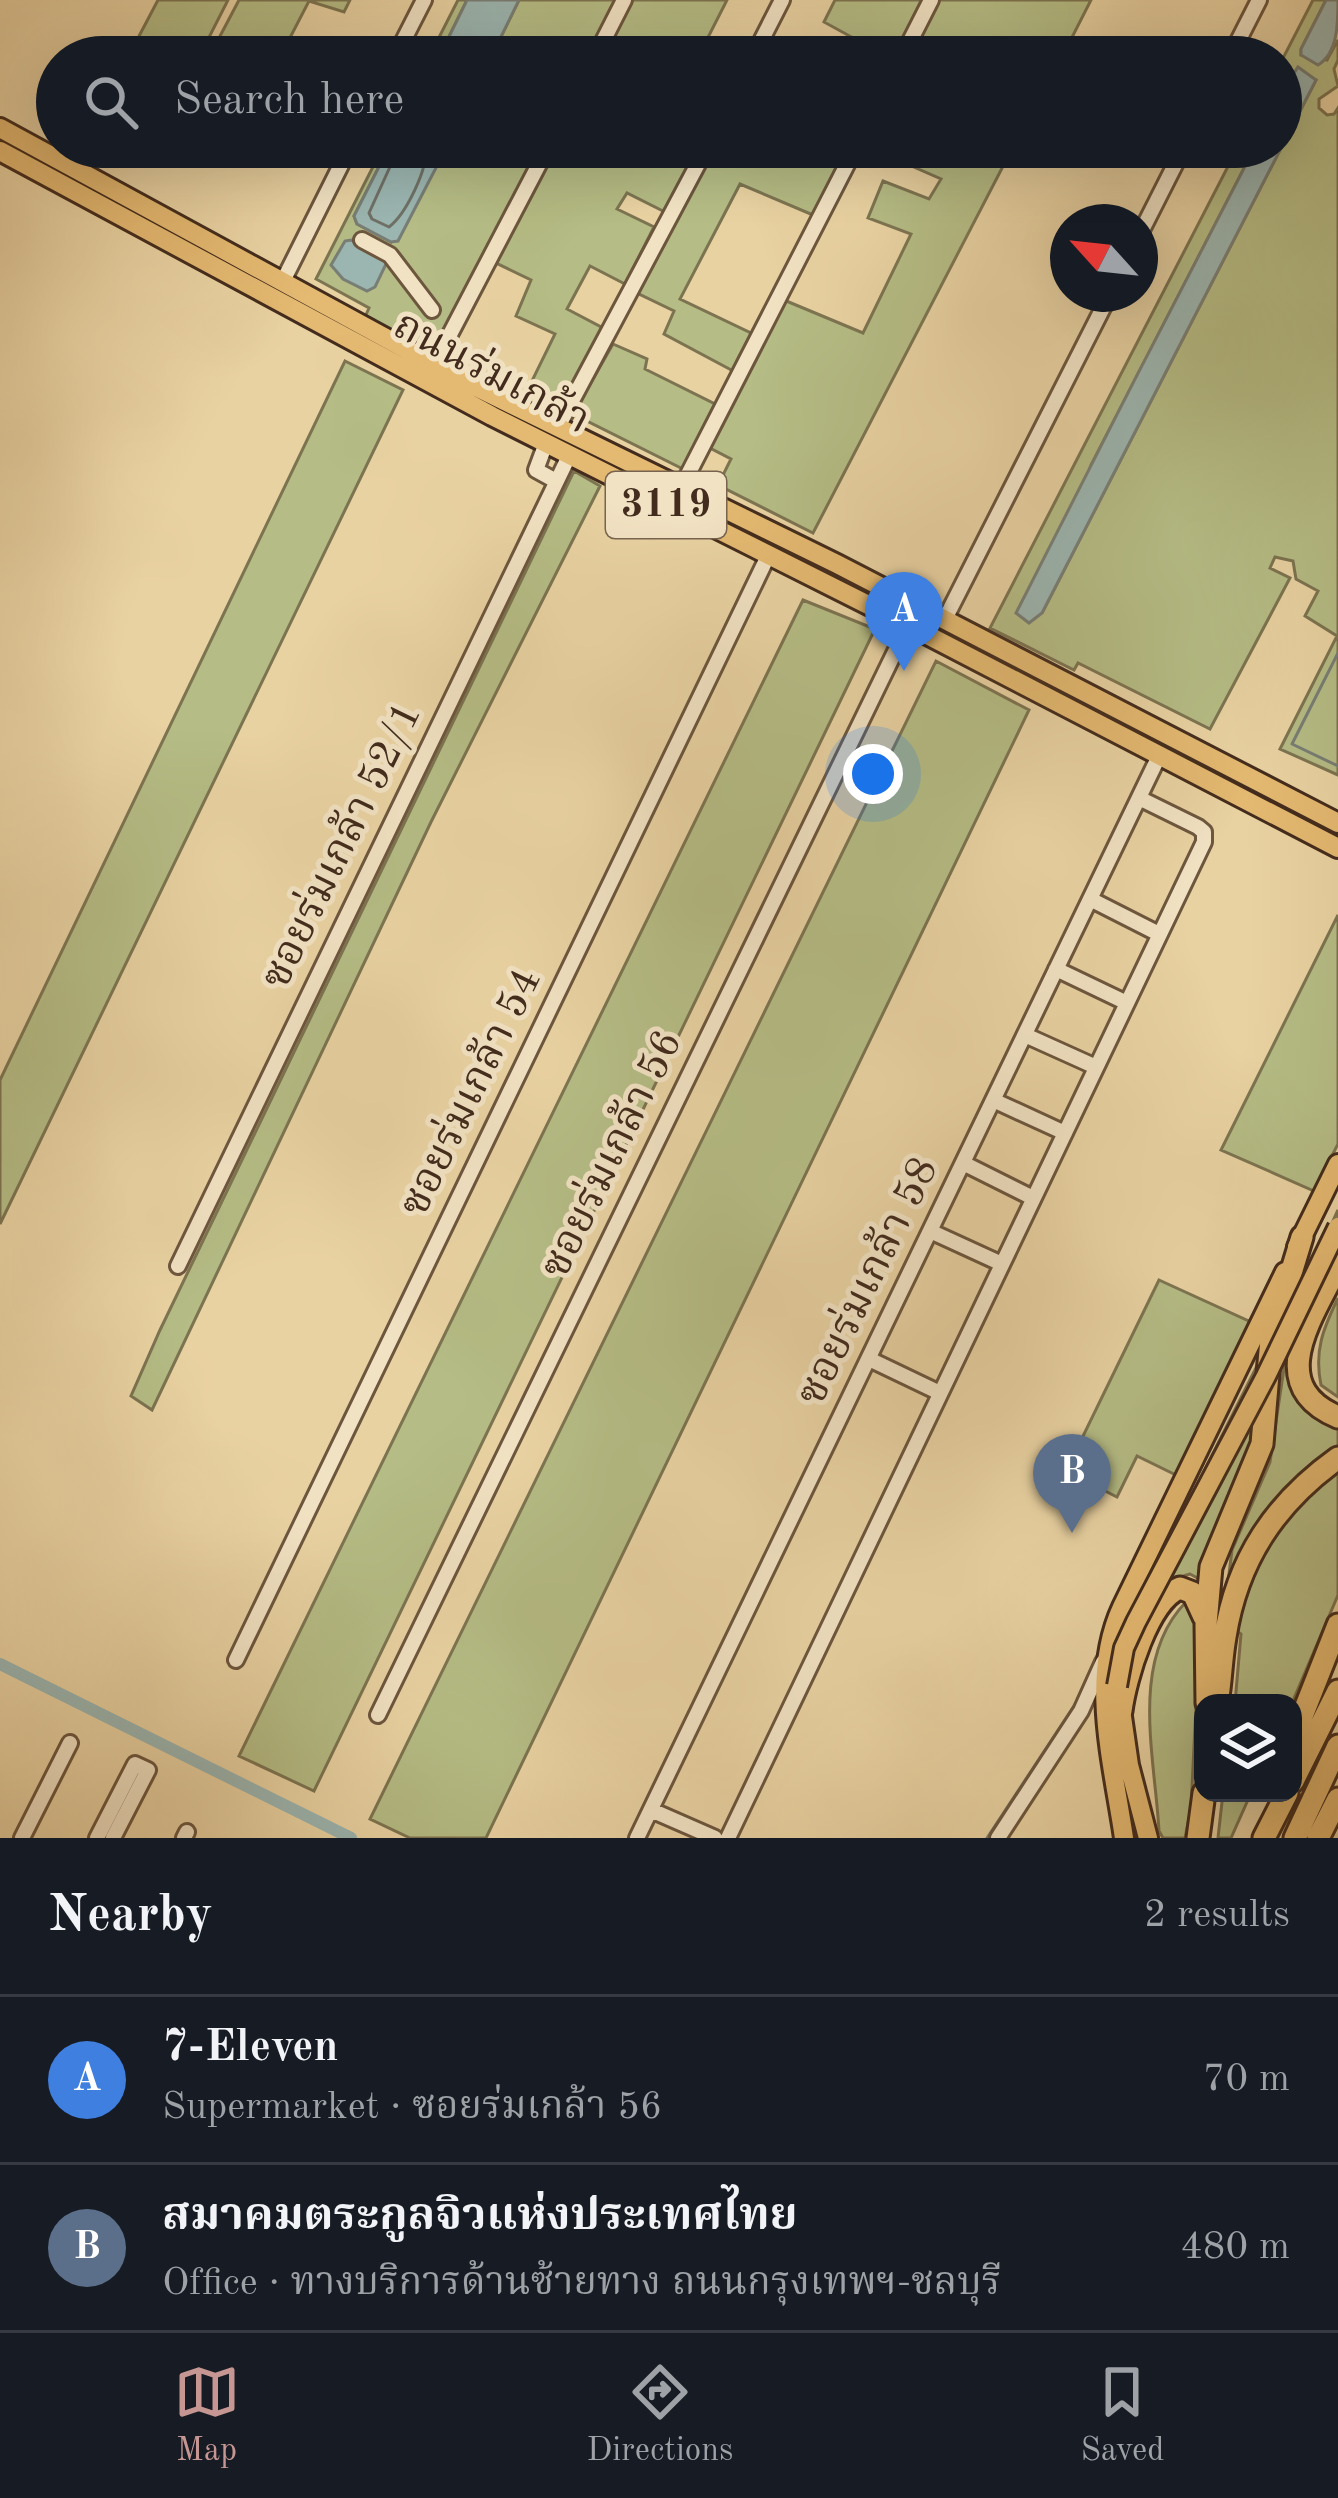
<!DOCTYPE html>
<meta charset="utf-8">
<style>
:root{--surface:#171b24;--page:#20242c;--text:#f1f3f6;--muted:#9ea1a6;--line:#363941;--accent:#c59692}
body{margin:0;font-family:"Old Standard TT","Noto Serif Thai",serif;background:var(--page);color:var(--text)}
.controls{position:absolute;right:36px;bottom:36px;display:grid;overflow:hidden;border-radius:24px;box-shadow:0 12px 48px #0002}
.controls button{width:108px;height:108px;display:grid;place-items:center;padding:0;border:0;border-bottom:3px solid var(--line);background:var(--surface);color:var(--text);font:60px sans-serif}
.compass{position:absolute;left:1050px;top:204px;width:108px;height:108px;border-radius:50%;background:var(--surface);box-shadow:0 12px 48px #0002;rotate:297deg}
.you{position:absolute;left:873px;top:774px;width:42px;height:42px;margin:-30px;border:9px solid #fff;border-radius:50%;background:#1a73e8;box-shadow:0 0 0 18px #1a73e833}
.badge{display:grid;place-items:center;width:78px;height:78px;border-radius:50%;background:var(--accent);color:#fff;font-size:39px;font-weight:700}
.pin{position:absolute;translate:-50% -99px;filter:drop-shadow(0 3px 6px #0008)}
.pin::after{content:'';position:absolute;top:63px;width:42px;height:36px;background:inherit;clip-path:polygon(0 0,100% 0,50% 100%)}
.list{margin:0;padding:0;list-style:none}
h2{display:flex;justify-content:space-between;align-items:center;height:156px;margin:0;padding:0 48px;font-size:51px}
h2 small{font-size:39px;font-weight:400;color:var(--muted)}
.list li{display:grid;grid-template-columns:78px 1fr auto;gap:36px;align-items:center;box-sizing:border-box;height:168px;padding:0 48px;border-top:3px solid var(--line)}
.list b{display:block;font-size:45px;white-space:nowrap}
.list p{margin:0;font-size:39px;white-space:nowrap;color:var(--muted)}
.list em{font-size:39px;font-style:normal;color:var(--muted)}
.icon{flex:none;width:66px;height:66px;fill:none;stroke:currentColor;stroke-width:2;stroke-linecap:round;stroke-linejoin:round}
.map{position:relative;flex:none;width:1338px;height:1838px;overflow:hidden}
.search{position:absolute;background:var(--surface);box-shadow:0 12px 48px #0002;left:36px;right:36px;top:36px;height:132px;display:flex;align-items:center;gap:30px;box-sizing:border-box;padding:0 42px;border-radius:66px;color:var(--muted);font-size:45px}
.sheet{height:492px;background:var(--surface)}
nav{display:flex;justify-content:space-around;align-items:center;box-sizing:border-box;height:168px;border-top:3px solid var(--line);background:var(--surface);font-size:33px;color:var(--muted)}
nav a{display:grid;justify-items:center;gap:6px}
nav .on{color:var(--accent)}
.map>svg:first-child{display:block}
.green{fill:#b5bc85;stroke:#7c7451;stroke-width:3}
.water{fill:#9bb5b0;stroke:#787e75;stroke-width:3}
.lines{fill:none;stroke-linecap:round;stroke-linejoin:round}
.shore{stroke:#6f7066;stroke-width:3}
.stream{stroke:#787e75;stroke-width:3}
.canal{stroke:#9bb5b0;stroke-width:12}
.minor-casing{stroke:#6c563e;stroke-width:20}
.major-casing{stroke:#432c1d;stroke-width:24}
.highway-casing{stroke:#432c1d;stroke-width:27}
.minor{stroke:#f1e2c3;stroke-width:14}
.major{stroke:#e4b971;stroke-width:18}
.highway{stroke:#e4b971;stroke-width:21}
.major-bridge-casing{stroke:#432c1d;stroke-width:24;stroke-linecap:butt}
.major-bridge{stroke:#e4b971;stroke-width:18}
.labels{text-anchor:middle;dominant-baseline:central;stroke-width:10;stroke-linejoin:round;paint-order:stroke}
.shield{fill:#f1e2c3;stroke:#77634f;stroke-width:3}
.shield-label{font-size:39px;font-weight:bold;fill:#432c1d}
.street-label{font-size:42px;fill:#432c1d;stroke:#f1e2c3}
</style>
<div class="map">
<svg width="1338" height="1838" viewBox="0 0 1338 1838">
<rect width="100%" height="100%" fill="#e9d2a2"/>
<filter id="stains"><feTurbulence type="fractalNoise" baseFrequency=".00167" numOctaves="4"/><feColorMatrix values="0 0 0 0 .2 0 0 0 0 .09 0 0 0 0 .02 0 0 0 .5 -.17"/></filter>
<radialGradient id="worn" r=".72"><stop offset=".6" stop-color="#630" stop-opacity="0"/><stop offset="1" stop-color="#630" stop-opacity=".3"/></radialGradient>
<path class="green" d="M 158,0 L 228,0 L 199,57 L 128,57 Z
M 239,0 L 350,0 L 344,12 L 309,1 L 280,57 L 209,57 Z
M 458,0 L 467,0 L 439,57 L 429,57 Z
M 519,0 L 619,0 L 589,57 L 491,57 Z
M 629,0 L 727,0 L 698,57 L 599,57 Z
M 835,0 L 1091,0 L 1062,57 L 888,57 L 824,22 Z
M 1313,0 L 1326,0 L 1301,49 L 1301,55 L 1327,60 L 1338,40 L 1338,60 L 1334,69 L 1338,86 L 1319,99 L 1319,108 L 1327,115 L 1334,114 L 1338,108 L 1338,775 L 1280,749 L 1337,636 L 1305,616 L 1318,591 L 1296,579 L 1293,561 L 1275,557 L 1270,568 L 1290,578 L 1210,729 L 1078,663 L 1074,670 L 990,628 L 1238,147 L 1255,147 L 1091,465 L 1042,613 L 1316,80 L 1292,75 L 1281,94 L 1281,62 Z
M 383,147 L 389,147 L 354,216 L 357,224 L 391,242 L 438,152 L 432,147 L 543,147 L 436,353 L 365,317 L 369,308 L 316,279 Z
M 553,147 L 700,147 L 667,213 L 627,193 L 617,209 L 654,227 L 625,284 L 590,266 L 567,309 L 603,328 L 563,409 L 527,391 L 555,334 L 516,316 L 531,280 L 494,262 Z
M 711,147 L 849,147 L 813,215 L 740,184 L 680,299 L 753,334 L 735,372 L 664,334 L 674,311 L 637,293 Z
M 868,147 L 1013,147 L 813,533 L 718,485 L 731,459 L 710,448 L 784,300 L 863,333 L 911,234 L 868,218 L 883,181 L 929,199 L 941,179 Z
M 613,344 L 647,359 L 645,369 L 715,404 L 683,469 L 577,416 L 577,407 Z
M 345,361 L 403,390 L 0,1224 L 0,1080 Z
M 574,471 L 600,486 L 431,822 L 152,1410 L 131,1396 L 160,1330 Z
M 803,600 L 875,629 L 314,1791 L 239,1756 Z
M 936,661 L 1029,710 L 486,1838 L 410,1838 L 370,1819 Z
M 1338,915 L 1338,1144 L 1314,1191 L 1221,1150 Z
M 1338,1210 L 1338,1257 L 1290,1361 L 1338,1422 L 1338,1595 L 1292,1703 L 1235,1703 L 1241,1634 L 1223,1622 L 1232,1550 L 1270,1462 L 1293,1308 Z
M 1159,1280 L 1253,1323 L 1176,1475 L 1137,1456 L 1117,1497 L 1066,1471 Z
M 1338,1298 L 1338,1397 L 1321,1385 C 1314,1351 1323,1329 1338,1298 Z
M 1262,1356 L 1256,1447 L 1201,1580 L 1190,1574 C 1167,1580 1153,1599 1133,1612 Z
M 1186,1602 L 1200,1623 L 1191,1808 L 1185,1838 L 1163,1838 L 1159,1831 C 1155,1757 1129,1660 1186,1602 Z
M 1223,1793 L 1251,1793 L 1231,1838 L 1218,1838 Z"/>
<path class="water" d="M 467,0 L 519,0 L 491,57 L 439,57 Z
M 1326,0 L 1338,0 C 1338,23 1338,53 1318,65 L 1301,55 L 1301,49 Z
M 1298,67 L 1316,80 L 1042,613 L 1029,623 L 1016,613 C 1095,457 1174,302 1255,147 L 1281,147 L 1281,94 Z
M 389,147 L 432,147 L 440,160 L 398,241 L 391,242 L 357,224 L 354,216 Z
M 351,240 L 388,260 L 375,287 L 367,291 L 343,279 L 331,265 L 345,241 Z"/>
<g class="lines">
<path class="shore" d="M 399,147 L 369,213 L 372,219 L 389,227 C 406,214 428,169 426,147"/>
<path class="stream" d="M 1338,653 L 1292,744 L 1338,766
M 987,1838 L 1076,1703 L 1094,1665"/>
<path class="canal" d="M 0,1664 L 351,1838"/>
<g class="minor-casing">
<path id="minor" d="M 395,57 L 424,0
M 595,57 L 624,0
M 753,57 L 782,0
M 902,57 L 931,0
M 1230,57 L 1259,0
M 1140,234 L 1184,147
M 362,240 L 390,255 L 432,310
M 283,281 L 350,147
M 434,365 L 548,147
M 558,427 L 707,147
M 546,443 L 536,470 L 556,481
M 681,488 L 856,147
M 945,619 L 1110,294
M 1090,899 L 1159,934
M 1056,969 L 1127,1003
M 1025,1035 L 1096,1067
M 993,1100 L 1065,1133
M 963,1163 L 1033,1198
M 930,1231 L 1002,1264
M 178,1266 L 569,456
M 869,1359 L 940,1393
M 236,1660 L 768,556
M 378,1715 L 908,625
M 651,1810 L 715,1838
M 22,1838 L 70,1743
M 97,1838 L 135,1764 L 148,1770 L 113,1838
M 184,1838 L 187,1832
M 637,1838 L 1160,754
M 728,1838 L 1204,842 L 1204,832 L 1198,827 L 1139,798
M 998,1838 L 1081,1711 L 1103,1662"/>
</g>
<g class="major-casing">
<path id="major" d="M 0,128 L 472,385 L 837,564 L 1338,823
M 0,151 L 492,416 L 908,625 L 1338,848
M 1297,1247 L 1338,1164
M 1119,1696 L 1129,1765 L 1148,1838
M 1124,1838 C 1113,1763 1089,1678 1122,1607 L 1285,1272"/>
</g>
<g class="highway-casing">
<path id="highway" d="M 1338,1265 C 1314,1315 1262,1385 1338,1417
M 1207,1703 L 1206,1624 L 1211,1567 L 1262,1444 L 1271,1339 L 1302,1237
M 1217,1703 C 1221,1681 1221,1659 1225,1637 C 1237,1560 1275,1503 1338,1458
M 1121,1711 C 1125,1679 1148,1600 1180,1588 L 1193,1593 L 1204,1617
M 1293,1739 L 1338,1625
M 1293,1781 L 1338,1691
M 1198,1838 L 1204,1793
M 1264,1838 L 1287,1793
M 1295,1838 L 1338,1746
M 1318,1838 L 1338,1799"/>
</g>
<use href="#minor" class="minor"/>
<use href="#major" class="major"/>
<use href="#highway" class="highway"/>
<g class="major-bridge-casing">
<path id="major-bridge" d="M 1117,1686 L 1124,1648 L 1136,1622 L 1266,1376 L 1338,1227"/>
</g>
<use href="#major-bridge" class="major-bridge"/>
</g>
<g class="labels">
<rect class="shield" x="606" y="472" width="120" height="66" rx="9"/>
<g class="shield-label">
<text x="666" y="505">3119</text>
</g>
<g class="street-label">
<text transform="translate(491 374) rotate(28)">ถนนร่มเกล้า</text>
<text transform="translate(343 846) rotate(-64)">ซอยร่มเกล้า 52/1</text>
<text transform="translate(472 1093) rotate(-64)">ซอยร่มเกล้า 54</text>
<text transform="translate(613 1155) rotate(-64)">ซอยร่มเกล้า 56</text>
<text transform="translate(869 1282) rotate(-64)">ซอยร่มเกล้า 58</text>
</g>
</g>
<rect width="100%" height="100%" filter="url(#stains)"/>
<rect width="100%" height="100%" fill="url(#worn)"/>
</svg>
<div class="controls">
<button><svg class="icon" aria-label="layers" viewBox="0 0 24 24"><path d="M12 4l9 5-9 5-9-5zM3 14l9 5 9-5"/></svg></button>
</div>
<svg class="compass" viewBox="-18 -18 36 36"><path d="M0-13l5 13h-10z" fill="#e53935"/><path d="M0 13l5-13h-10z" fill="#9ea1a6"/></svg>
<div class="you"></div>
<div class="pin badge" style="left:904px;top:671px;background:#3f7fe0">A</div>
<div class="pin badge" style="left:1072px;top:1533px;background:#5c6f8a">B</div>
<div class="search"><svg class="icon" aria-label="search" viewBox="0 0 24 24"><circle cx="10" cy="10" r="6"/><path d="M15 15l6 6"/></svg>Search here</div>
</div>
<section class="sheet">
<h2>Nearby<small>2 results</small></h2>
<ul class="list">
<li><span class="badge" style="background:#3f7fe0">A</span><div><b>7-Eleven</b><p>Supermarket · ซอยร่มเกล้า 56</p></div><em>70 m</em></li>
<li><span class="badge" style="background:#5c6f8a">B</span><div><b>สมาคมตระกูลจิวแห่งประเทศไทย</b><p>Office · ทางบริการด้านซ้ายทาง ถนนกรุงเทพฯ-ชลบุรี</p></div><em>480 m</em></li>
</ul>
</section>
<nav>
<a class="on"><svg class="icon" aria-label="map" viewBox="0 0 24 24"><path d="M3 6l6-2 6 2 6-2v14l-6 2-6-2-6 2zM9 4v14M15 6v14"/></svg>Map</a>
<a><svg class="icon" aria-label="directions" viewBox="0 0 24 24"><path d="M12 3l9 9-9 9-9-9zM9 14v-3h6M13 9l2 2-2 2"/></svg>Directions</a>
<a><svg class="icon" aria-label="saved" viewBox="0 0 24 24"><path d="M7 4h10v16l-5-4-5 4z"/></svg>Saved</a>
</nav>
